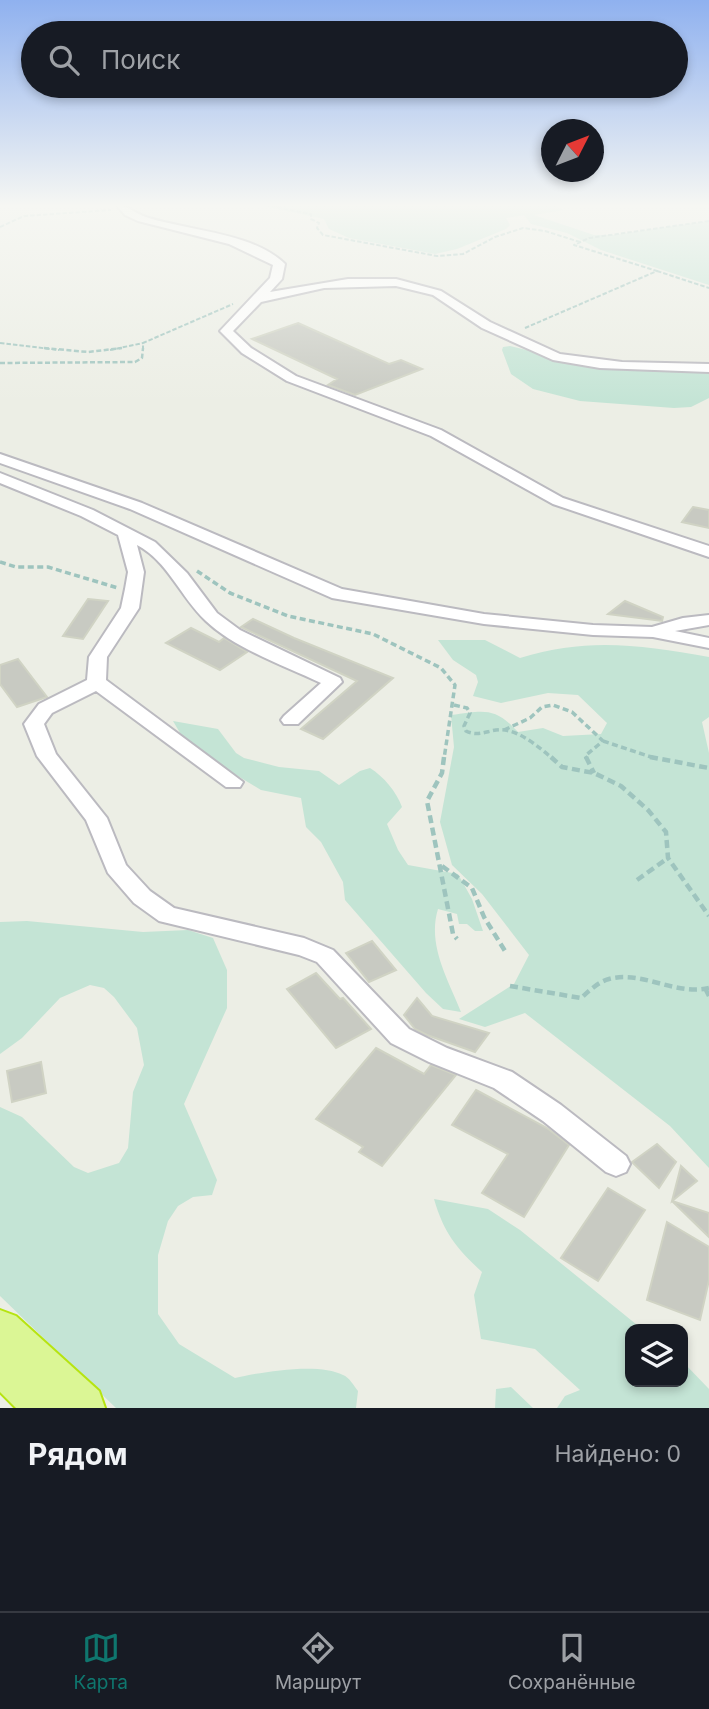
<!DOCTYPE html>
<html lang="ru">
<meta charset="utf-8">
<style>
:root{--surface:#171b24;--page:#20242c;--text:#f1f3f6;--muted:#9ea1a6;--line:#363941;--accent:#0f766e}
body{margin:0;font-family:Inter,sans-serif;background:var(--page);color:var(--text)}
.controls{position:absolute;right:21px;bottom:21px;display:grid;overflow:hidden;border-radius:14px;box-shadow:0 4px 10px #0003}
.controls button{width:63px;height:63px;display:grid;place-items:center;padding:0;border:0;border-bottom:2px solid var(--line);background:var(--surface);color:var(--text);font:35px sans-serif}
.compass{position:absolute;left:541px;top:119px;width:63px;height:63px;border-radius:50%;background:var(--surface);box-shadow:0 4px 10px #0003;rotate:48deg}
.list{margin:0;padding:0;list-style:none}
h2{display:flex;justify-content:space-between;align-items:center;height:91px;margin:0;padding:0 28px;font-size:30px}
h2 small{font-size:23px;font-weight:400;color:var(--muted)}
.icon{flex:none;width:38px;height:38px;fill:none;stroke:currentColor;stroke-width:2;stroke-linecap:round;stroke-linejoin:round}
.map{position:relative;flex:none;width:709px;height:1408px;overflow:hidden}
.search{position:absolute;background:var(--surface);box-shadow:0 4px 10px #0003;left:21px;right:21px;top:21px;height:77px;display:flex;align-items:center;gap:18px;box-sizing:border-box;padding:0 24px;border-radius:38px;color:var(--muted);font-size:26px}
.sheet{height:203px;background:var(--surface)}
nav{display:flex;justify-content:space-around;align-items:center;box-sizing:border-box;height:98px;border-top:2px solid var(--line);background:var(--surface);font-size:19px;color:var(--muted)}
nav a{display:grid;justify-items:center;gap:4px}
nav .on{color:var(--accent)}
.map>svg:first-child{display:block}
.green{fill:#c4e4d5}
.building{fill:#c8cac2;stroke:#d0d3c4;stroke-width:2}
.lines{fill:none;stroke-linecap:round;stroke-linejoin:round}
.minor-casing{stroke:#bbbac0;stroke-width:4}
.highway-casing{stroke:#b6e410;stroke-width:4}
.path-far3{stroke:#9ec4be;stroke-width:2;stroke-dasharray:4.5 2;stroke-linecap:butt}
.path-far2{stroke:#9ec4be;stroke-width:2.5;stroke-dasharray:5 2.5;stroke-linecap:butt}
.path-far1{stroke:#9ec4be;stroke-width:3.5;stroke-dasharray:6 3.5;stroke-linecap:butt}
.path{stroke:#9ec4be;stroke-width:4.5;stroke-dasharray:8 4.5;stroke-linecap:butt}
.minor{fill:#fff;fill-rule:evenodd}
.highway{fill:#dbf695;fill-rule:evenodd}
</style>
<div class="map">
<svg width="709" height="1408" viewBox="0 0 709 1408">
<rect width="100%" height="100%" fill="#eceee5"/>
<path class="green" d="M 263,206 L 556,206 L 564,210 L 534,215 L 594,235 L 614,235 L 709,221 L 709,285 L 601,250 L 567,233 L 531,224 L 524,215 L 506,218 L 510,225 L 506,229 L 457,249 L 435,254 L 349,238 L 329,229 L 324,219 Z
M 510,346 L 560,358 L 709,369 L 709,398 L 691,407 L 674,408 L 580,401 L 533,389 L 511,374 L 502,350 L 503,347 Z
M 438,640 L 485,640 L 520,658 C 588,637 640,645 709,657 L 709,717 L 702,722 L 709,753 L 709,1168 L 670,1126 L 525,1013 L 485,1027 L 459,1019 L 514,984 L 529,955 L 482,894 L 452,865 L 440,822 L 454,747 L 451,715 C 484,711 494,706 518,732 L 543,728 L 563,736 L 601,734 L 607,723 L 578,695 L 548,693 L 501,703 L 473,696 L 478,682 L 476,675 L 453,660 Z
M 173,721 L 218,729 L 236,753 L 244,758 L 279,767 L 319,771 L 339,785 L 360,771 L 370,768 C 384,777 396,791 402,807 L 387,824 L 398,850 L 408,865 L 458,874 L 472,899 L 483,931 L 475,931 L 467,924 L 459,924 L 457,914 L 438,909 C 427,945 448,979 461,1012 L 443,1009 L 426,993 L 345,900 L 343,882 L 321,842 L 306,827 L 301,798 L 261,790 L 213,761 L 183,738 Z
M 27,921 L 143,932 L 188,930 L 213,938 L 227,970 L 227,1008 L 184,1104 L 217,1180 L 212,1195 L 193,1197 L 178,1206 L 168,1221 L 158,1255 L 158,1314 L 179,1344 L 235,1378 C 261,1372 319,1362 343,1375 C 349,1377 354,1386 358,1391 L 356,1408 L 116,1408 L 0,1296 L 0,1107 L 22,1117 L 74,1167 L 88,1173 L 119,1163 L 128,1148 L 133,1092 L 144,1065 L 137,1028 L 114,997 L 104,988 L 90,985 L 60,998 L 22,1038 L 0,1054 L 0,922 Z
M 434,1199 L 488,1209 L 520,1230 L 642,1329 L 630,1329 L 630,1382 L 683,1382 L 683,1362 L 709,1389 L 709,1408 L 557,1408 L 565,1396 L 580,1390 L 535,1349 L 481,1339 L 474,1295 L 482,1272 C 456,1248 444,1233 434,1199 Z
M 511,1387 L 533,1408 L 495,1408 L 496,1389 Z"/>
<path class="building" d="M 298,323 L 389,364 L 401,360 L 422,369 L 355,395 L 328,385 L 337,379 L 252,339 Z
M 693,507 L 709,510 L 709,528 L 682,522 Z
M 88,599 L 108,601 L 83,639 L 63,636 Z
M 625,601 L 663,617 L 662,621 L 608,614 Z
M 253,619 L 294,638 L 393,678 L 323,739 L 301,729 L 357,681 L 241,627 Z
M 191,628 L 219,642 L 224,638 L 247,652 L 220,670 L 166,643 Z
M 18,659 L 47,697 L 17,707 L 0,684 L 0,665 Z
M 372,941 L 396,970 L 369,982 L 346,953 Z
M 316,973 L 340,999 L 343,998 L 371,1029 L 336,1048 L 287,989 Z
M 417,998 L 432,1016 L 489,1033 L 475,1052 L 427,1035 L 415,1029 L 404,1015 Z
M 376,1048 L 424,1074 L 431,1065 L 456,1075 L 382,1166 L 359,1152 L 363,1147 L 316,1119 Z
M 41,1062 L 46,1093 L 12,1102 L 7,1071 Z
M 476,1090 L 547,1128 L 569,1145 L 524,1217 L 482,1193 L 508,1154 L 452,1125 Z
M 657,1144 L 676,1162 L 659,1188 L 632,1162 Z
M 681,1166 L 697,1181 L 672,1201 Z
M 608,1188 L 645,1210 L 598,1281 L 561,1258 Z
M 672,1201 L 709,1213 L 709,1237 Z
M 667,1222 L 709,1247 L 709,1280 L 700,1320 L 647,1300 Z"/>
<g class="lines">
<g class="minor-casing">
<path id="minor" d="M 117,206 C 129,205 134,213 146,217 C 188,231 252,232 285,264 L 282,279 L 270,292 L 348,279 L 396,279 L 441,291 L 490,322 L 560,354 L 622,362 L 709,364 L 709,372 L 600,368 L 553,360 L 482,328 L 433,295 L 396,286 L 324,288 L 261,302 L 233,331 L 251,348 L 296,376 L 441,430 L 563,498 L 709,546 L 709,557 L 553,504 L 431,436 L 287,381 L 242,353 L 220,331 L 270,278 L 273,265 L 229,244 L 138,221 L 125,215 Z
M 0,454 L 142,503 L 342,589 L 484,614 L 593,625 L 652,627 L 683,618 L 709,615 L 709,625 L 675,631 L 709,638 L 709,648 L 653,637 L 593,635 L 484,624 L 332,598 L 130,509 L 0,463 Z
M 0,473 L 93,510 L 155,542 L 187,573 L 217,613 L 240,630 L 340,678 L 342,682 L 298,724 L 284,724 L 281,720 L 284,716 L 321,683 C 285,666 234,648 206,621 C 181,598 168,561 137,545 L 144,572 L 139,608 L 107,657 L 106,680 L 243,782 L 240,787 L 226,787 L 96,691 L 52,713 L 44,724 L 56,754 L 107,818 L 126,865 L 150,891 L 174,908 L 304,938 L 333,950 L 409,1029 L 447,1048 L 512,1072 L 561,1105 L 626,1156 L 630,1164 L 626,1172 L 616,1176 L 606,1172 L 543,1121 L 494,1088 L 429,1062 L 391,1043 L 317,962 L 299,955 L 159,921 L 134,903 L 108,873 L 86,820 L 37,756 L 24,724 L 39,704 L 87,680 L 89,657 L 121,608 L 125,589 L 128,572 L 118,535 L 81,516 L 0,483 Z"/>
</g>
<g class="highway-casing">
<path id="highway" d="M 0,1310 L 16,1316 L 99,1391 L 105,1408 L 16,1408 L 0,1392 Z"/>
</g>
<path class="path-far3" d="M 271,206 L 311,214 L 311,219 L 319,223 L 317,228 L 323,235 L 437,256 L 463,254 L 495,237 L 523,228 L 545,231 L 580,242
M 0,227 L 24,216 L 111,210
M 657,271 L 709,288
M 525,328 L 657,271 L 574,245 L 589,238 L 709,221
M 0,343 L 59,350
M 110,350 L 143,343
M 143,350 L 143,343 L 233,304"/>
<path class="path-far2" d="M 44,348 L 88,352 L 122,348
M 0,363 L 135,362 L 142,358 L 143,348"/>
<path class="path-far1" d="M 0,562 L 16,567 L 48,567 L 118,588
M 197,571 L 230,593 L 288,616 L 373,634 L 441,668 L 455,685 L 444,759
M 454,705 L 467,708 L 470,713 L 464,726 L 466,731 C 480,738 490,728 505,730 C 523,733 540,748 553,759
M 504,730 L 530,718 L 542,707 L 553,705 L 572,712 L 603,741 L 585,756 L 587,759
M 603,741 L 657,759"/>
<path class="path" d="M 444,757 L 442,773 L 427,801 L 453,934 L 457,939
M 551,757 L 562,767 L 594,773 L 621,786 L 648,810 L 666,832 L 668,858 L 709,916
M 586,757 L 594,773
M 650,757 L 709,768
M 442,866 L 472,888 L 484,917 L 505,951
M 637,880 L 668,858
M 510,986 L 581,998 C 589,991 598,982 609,979 C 642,970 675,996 709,988
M 706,990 L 709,996"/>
<use href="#minor" class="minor"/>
<use href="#highway" class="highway"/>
</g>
<linearGradient id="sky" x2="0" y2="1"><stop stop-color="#8fb1ef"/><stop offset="0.51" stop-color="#f6f7f3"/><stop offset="1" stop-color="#f6f7f3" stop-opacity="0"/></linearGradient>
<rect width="709" height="403" fill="url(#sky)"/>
</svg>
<div class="controls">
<button><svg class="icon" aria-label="layers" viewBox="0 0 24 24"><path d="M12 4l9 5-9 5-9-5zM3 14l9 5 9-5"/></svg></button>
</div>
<svg class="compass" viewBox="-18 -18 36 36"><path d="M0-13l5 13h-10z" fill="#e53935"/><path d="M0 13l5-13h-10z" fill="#9ea1a6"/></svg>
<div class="search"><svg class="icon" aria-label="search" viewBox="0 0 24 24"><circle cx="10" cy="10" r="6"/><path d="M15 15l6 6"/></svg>Поиск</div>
</div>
<section class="sheet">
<h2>Рядом<small>Найдено: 0</small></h2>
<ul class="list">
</ul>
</section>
<nav>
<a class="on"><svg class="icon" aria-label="map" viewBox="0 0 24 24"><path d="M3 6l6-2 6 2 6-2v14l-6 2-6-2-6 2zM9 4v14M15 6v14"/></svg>Карта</a>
<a><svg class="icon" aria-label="directions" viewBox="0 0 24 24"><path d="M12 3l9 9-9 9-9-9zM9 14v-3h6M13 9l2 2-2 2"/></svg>Маршрут</a>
<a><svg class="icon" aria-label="saved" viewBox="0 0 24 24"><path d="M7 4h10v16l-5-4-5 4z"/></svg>Сохранённые</a>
</nav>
